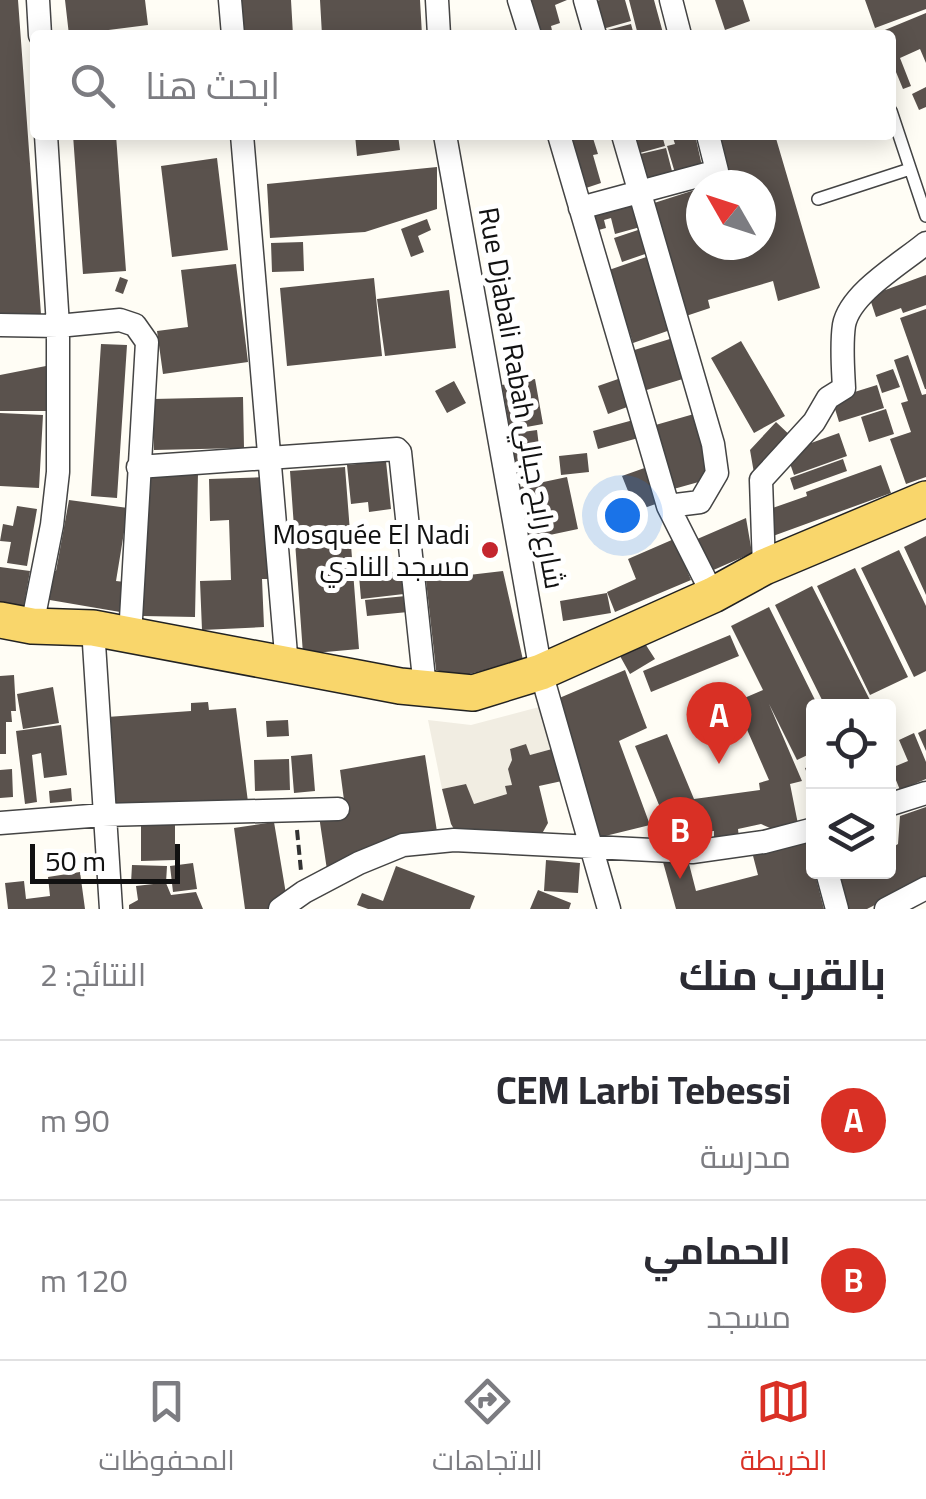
<!DOCTYPE html>
<html lang="ar">
<meta charset="utf-8">
<style>
:root{--surface:#fff;--page:#f7f7f7;--text:#2b2b33;--muted:#7c7c81;--line:#e1e1e2;--accent:#d93025}
body{margin:0;font-family:Georgia,Cairo,serif;background:var(--page);color:var(--text);direction:rtl}
.controls{position:absolute;right:30px;bottom:30px;display:grid;overflow:hidden;border-radius:10px;box-shadow:0 5px 25px #0003}
.controls button{width:90px;height:90px;display:grid;place-items:center;padding:0;border:0;border-bottom:2px solid var(--line);background:var(--surface);color:var(--text);font:50px sans-serif}
.compass{position:absolute;left:686px;top:170px;width:90px;height:90px;border-radius:50%;background:var(--surface);box-shadow:0 5px 25px #0003;rotate:309deg}
.scale{position:absolute;left:30px;bottom:25px;width:150px;box-sizing:border-box;padding-left:10px;border:5px solid #111;border-top:0;font-size:28px;line-height:35px;white-space:nowrap;color:#111;-webkit-text-stroke:8px #fff;paint-order:stroke}
.you{position:absolute;left:622px;top:515px;width:35px;height:35px;margin:-25px;border:8px solid #fff;border-radius:50%;background:#1a73e8;box-shadow:0 0 0 15px #1a73e833}
.badge{display:grid;place-items:center;width:65px;height:65px;border-radius:50%;background:var(--accent);color:#fff;font-size:32px;font-weight:700}
.pin{position:absolute;translate:-50% -82px;filter:drop-shadow(0 2px 5px #0008)}
.pin::after{content:'';position:absolute;top:52px;width:35px;height:30px;background:inherit;clip-path:polygon(0 0,100% 0,50% 100%)}
.list{margin:0;padding:0;list-style:none}
h2{display:flex;justify-content:space-between;align-items:center;height:130px;margin:0;padding:0 40px;font-size:42px}
h2 small{font-size:32px;font-weight:400;color:var(--muted)}
.list li{display:grid;grid-template-columns:65px 1fr auto;gap:30px;align-items:center;box-sizing:border-box;height:160px;padding:0 40px;border-top:2px solid var(--line)}
.list b{display:block;font-size:38px;white-space:nowrap}
.list p{margin:0;font-size:32px;white-space:nowrap;color:var(--muted)}
.list em{font-size:32px;font-style:normal;color:var(--muted)}
.icon{flex:none;width:55px;height:55px;fill:none;stroke:currentColor;stroke-width:2;stroke-linecap:round;stroke-linejoin:round}
.map{position:relative;flex:none;width:926px;height:909px;overflow:hidden;direction:ltr}
.search{position:absolute;background:var(--surface);box-shadow:0 5px 25px #0003;left:30px;right:30px;top:30px;height:110px;display:flex;align-items:center;gap:25px;box-sizing:border-box;padding:0 35px;border-radius:10px;color:var(--muted);font-size:38px}
.sheet{height:450px;background:var(--surface)}
nav{display:flex;justify-content:space-around;align-items:center;box-sizing:border-box;height:140px;border-top:2px solid var(--line);background:var(--surface);font-size:28px;color:var(--muted)}
nav a{display:grid;justify-items:center;gap:5px}
nav .on{color:var(--accent)}
.map>svg:first-child{display:block}
.plaza{fill:#f1ede2}
.building{fill:#5a524d}
.lines{fill:none;stroke-linecap:round;stroke-linejoin:round}
.lane-casing{stroke:#444;stroke-width:14}
.street-casing{stroke:#444;stroke-width:25}
.primary-casing{stroke:#222;stroke-width:38}
.path{stroke:#333;stroke-width:4;stroke-dasharray:10 5;stroke-linecap:butt}
.lane{stroke:#fff;stroke-width:11}
.street{stroke:#fff;stroke-width:22}
.primary{stroke:#f9d66b;stroke-width:35}
.poi-dot{fill:#c4262e;stroke:#fff;stroke-width:4}
.labels{text-anchor:middle;dominant-baseline:central;stroke-width:10;stroke-linejoin:round;paint-order:stroke}
.street-label{font-size:28px;fill:#111;stroke:#fff}
.poi-label{font-size:28px;fill:#111;stroke:#fff;text-anchor:end}
</style>
<div class="map">
<svg width="926" height="909" viewBox="0 0 926 909">
<rect width="100%" height="100%" fill="#fffdf5"/>
<path class="plaza" d="M 543,706 L 552,749 L 530,755 L 526,744 L 510,749 L 512,760 L 508,769 L 512,785 L 505,787 L 507,794 L 474,804 L 465,784 L 442,789 L 428,720 L 471,725 Z"/>
<path class="building" d="M 0,0 L 18,0 L 41,314 L 0,317 Z
M 65,0 L 145,0 L 148,25 L 69,35 Z
M 240,0 L 291,0 L 293,35 L 243,35 Z
M 320,0 L 420,0 L 422,35 L 322,35 Z
M 529,0 L 567,0 L 555,5 L 560,23 L 551,26 L 553,35 L 538,35 Z
M 600,0 L 625,0 L 631,21 L 599,30 L 592,2 Z
M 629,0 L 654,0 L 663,33 L 638,35 Z
M 715,0 L 743,0 L 750,21 L 725,30 Z
M 865,0 L 926,0 L 926,9 L 875,28 Z
M 926,13 L 926,63 L 920,49 L 900,58 L 911,86 L 903,89 L 891,60 L 891,35 L 881,35 L 880,32 Z
M 631,24 L 634,35 L 605,35 L 604,31 Z
M 926,87 L 926,107 L 919,110 L 912,94 Z
M 73,135 L 116,135 L 126,271 L 83,274 Z
M 355,135 L 398,135 L 400,150 L 357,156 Z
M 563,135 L 592,135 L 598,154 L 593,155 L 601,183 L 580,190 Z
M 631,135 L 662,135 L 665,146 L 636,154 Z
M 672,135 L 690,135 L 691,140 L 696,139 L 702,166 L 675,173 L 667,146 L 675,144 Z
M 716,135 L 775,135 L 820,288 L 778,301 L 773,281 L 708,300 L 710,308 L 686,316 L 654,203 L 701,188 L 701,245 L 761,245 L 761,185 L 716,185 L 729,180 Z
M 666,148 L 673,175 L 643,183 L 636,155 Z
M 217,158 L 228,250 L 172,257 L 161,166 Z
M 437,167 L 437,209 L 365,232 L 270,238 L 267,184 Z
M 636,196 L 644,226 L 615,234 L 611,218 L 604,220 L 606,228 L 595,231 L 589,208 Z
M 427,219 L 431,230 L 418,236 L 424,252 L 411,257 L 401,229 Z
M 641,229 L 648,253 L 622,262 L 614,238 Z
M 303,242 L 304,271 L 272,272 L 271,243 Z
M 652,255 L 676,328 L 633,343 L 609,270 Z
M 236,264 L 248,362 L 163,374 L 157,331 L 188,327 L 181,270 Z
M 926,275 L 926,305 L 903,313 L 901,308 L 876,317 L 869,296 Z
M 120,277 L 128,280 L 123,294 L 115,291 Z
M 374,278 L 382,356 L 287,366 L 280,288 Z
M 449,290 L 456,348 L 385,356 L 377,299 Z
M 926,309 L 926,389 L 925,389 L 900,318 Z
M 673,338 L 686,378 L 640,392 L 628,352 Z
M 741,341 L 785,416 L 754,433 L 711,358 Z
M 101,344 L 127,345 L 117,498 L 91,496 Z
M 908,355 L 922,395 L 926,394 L 926,477 L 906,484 L 890,439 L 911,432 L 901,403 L 908,401 L 894,360 Z
M 46,366 L 51,411 L 0,411 L 0,375 Z
M 893,369 L 900,387 L 882,393 L 876,375 Z
M 621,378 L 630,406 L 608,414 L 598,386 Z
M 535,379 L 543,424 L 510,430 L 502,385 Z
M 454,381 L 466,403 L 447,413 L 435,391 Z
M 877,385 L 884,408 L 839,422 L 832,399 Z
M 243,397 L 244,448 L 154,450 L 153,399 Z
M 886,409 L 894,434 L 869,442 L 861,417 Z
M 0,413 L 43,415 L 39,488 L 0,486 Z
M 694,414 L 713,478 L 670,490 L 652,426 Z
M 637,419 L 642,437 L 598,449 L 593,431 Z
M 776,422 L 794,439 L 755,479 L 750,450 Z
M 537,430 L 542,471 L 514,475 L 508,434 Z
M 839,433 L 847,456 L 794,475 L 786,452 Z
M 587,453 L 589,472 L 561,475 L 559,456 Z
M 843,459 L 847,471 L 794,490 L 790,478 Z
M 386,461 L 391,509 L 369,512 L 368,502 L 351,504 L 347,465 Z
M 881,465 L 891,493 L 773,536 L 764,511 L 807,496 L 806,492 Z
M 650,466 L 664,501 L 636,511 L 622,476 Z
M 345,467 L 359,649 L 303,654 L 290,471 Z
M 145,472 L 198,473 L 195,617 L 143,616 Z
M 267,477 L 271,579 L 262,579 L 264,627 L 202,630 L 200,581 L 231,580 L 229,520 L 210,521 L 209,479 Z
M 567,477 L 578,529 L 526,540 L 515,488 Z
M 69,500 L 128,508 L 116,581 L 125,582 L 120,612 L 44,599 L 50,569 L 56,571 Z
M 17,506 L 37,509 L 27,566 L 7,563 L 11,542 L 0,541 L 3,524 L 13,526 Z
M 746,518 L 752,553 L 709,572 L 695,540 Z
M 926,536 L 926,595 L 904,547 Z
M 674,539 L 691,580 L 615,612 L 607,592 L 636,579 L 628,559 Z
M 899,550 L 926,606 L 926,671 L 914,677 L 861,568 Z
M 0,567 L 30,571 L 22,617 L 0,614 Z
M 855,568 L 908,677 L 870,695 L 817,586 Z
M 402,571 L 404,594 L 361,599 L 359,576 Z
M 503,571 L 523,660 L 458,677 L 436,670 L 426,580 Z
M 812,586 L 873,706 L 825,706 L 775,605 Z
M 607,593 L 611,613 L 563,621 L 560,601 Z
M 406,596 L 408,612 L 367,616 L 365,600 Z
M 769,607 L 818,706 L 814,706 L 814,752 L 797,760 L 769,704 L 802,781 L 790,784 L 799,829 L 769,834 L 770,828 L 761,824 L 738,829 L 739,838 L 714,842 L 714,831 L 670,832 L 635,746 L 667,734 L 694,799 L 760,790 L 759,783 L 769,780 L 735,702 L 763,690 L 731,626 Z
M 730,635 L 739,656 L 651,692 L 643,671 Z
M 644,642 L 655,659 L 630,674 L 620,656 Z
M 625,670 L 647,728 L 619,741 L 650,825 L 597,838 L 557,699 Z
M 14,675 L 16,711 L 11,711 L 12,722 L 6,722 L 6,754 L 0,754 L 0,676 Z
M 53,687 L 59,723 L 23,729 L 17,694 Z
M 208,702 L 209,710 L 236,708 L 248,802 L 114,803 L 107,717 L 191,711 L 191,703 Z
M 288,720 L 289,736 L 267,737 L 266,721 Z
M 61,725 L 67,775 L 44,778 L 41,753 L 32,755 L 37,802 L 25,804 L 16,731 Z
M 926,729 L 926,751 L 918,733 Z
M 914,733 L 926,762 L 926,779 L 900,790 L 891,768 L 908,761 L 899,740 Z
M 526,744 L 530,755 L 552,749 L 562,781 L 539,786 L 548,823 L 539,839 L 457,834 L 451,824 L 442,789 L 466,784 L 474,804 L 507,794 L 505,786 L 512,785 L 508,769 L 512,760 L 510,749 Z
M 312,754 L 315,791 L 294,793 L 291,756 Z
M 425,755 L 438,838 L 327,870 L 319,816 L 346,815 L 340,770 Z
M 289,759 L 290,790 L 255,791 L 254,760 Z
M 814,765 L 814,791 L 813,791 L 805,768 Z
M 12,769 L 13,797 L 0,798 L 0,770 Z
M 71,788 L 72,801 L 50,803 L 49,791 Z
M 926,807 L 926,879 L 867,909 L 845,909 L 839,878 L 850,872 L 888,872 L 888,850 L 898,844 L 900,816 Z
M 141,821 L 175,821 L 175,860 L 141,861 Z
M 274,822 L 287,900 L 272,909 L 245,909 L 234,828 Z
M 806,839 L 824,909 L 676,909 L 663,862 L 687,856 L 696,891 L 758,875 L 752,852 Z
M 546,860 L 580,863 L 578,893 L 544,891 Z
M 193,863 L 197,889 L 173,892 L 170,866 Z
M 132,865 L 167,866 L 166,883 L 171,895 L 196,892 L 203,909 L 129,909 L 129,905 L 138,900 L 136,886 L 162,883 L 131,883 Z
M 396,866 L 475,896 L 470,909 L 368,909 L 357,905 L 362,893 L 383,901 Z
M 80,872 L 85,909 L 8,909 L 5,883 L 24,881 L 26,899 L 50,896 L 48,877 Z
M 538,890 L 571,903 L 569,909 L 530,909 Z"/>
<g class="lines">
<g class="lane-casing">
<path id="lane" d="M 891,111 L 926,216
M 818,199 L 910,169"/>
</g>
<g class="street-casing">
<path id="street" d="M 38,0 L 40,35
M 230,0 L 233,35
M 437,0 L 439,35
M 519,0 L 530,35
M 585,0 L 595,35
M 671,0 L 680,35
M 242,135 L 287,666
M 445,135 L 541,672 L 609,909
M 559,135 L 668,506 L 713,595
M 623,135 L 713,444 L 717,473 L 700,502 L 668,506
M 580,208 L 717,171 L 708,135
M 0,325 L 58,326 L 120,320 L 135,325 L 147,342 L 130,636
M 138,467 L 397,449 L 400,452 L 425,688
M 764,567 L 761,480 L 814,422 L 828,398 L 844,388 C 843,368 841,345 844,325 C 850,293 902,263 926,243
M 32,626 L 52,525 L 58,472 L 58,326 L 46,135
M 93,628 L 111,909
M 888,805 L 926,793
M 0,823 L 103,815 L 338,809
M 827,872 L 837,909
M 280,909 L 304,892 L 359,863 L 403,845 L 454,840 L 692,852 L 764,842 L 814,829
M 886,909 L 926,888"/>
</g>
<g class="primary-casing">
<path id="primary" d="M 0,620 L 32,626 L 93,628 L 400,686 L 473,693 L 541,672 L 713,595 L 764,567 L 926,499"/>
</g>
<path class="path" d="M 297,830 L 301,871"/>
<use href="#lane" class="lane"/>
<use href="#street" class="street"/>
<use href="#primary" class="primary"/>
</g>
<circle class="poi-dot" cx="490" cy="550" r="10"/>
<g class="labels">
<g class="street-label">
<text transform="translate(522 398) rotate(80)">Rue Djabali Rabah شارع رابح جبالي</text>
</g>
<g class="poi-label">
<text x="470" y="534">Mosquée El Nadi<tspan x="470" dy="32">مسجد النادي</tspan></text>
</g>
</g>
</svg>
<div class="controls">
<button><svg class="icon" aria-label="locate" viewBox="0 0 24 24"><circle cx="12" cy="12" r="6"/><path d="M12 2v4M12 18v4M2 12h4M18 12h4"/></svg></button>
<button><svg class="icon" aria-label="layers" viewBox="0 0 24 24"><path d="M12 4l9 5-9 5-9-5zM3 14l9 5 9-5"/></svg></button>
</div>
<svg class="compass" viewBox="-18 -18 36 36"><path d="M0-13l5 13h-10z" fill="#e53935"/><path d="M0 13l5-13h-10z" fill="#7c7c81"/></svg>
<div class="scale">50 m</div>
<div class="you"></div>
<div class="pin badge" style="left:719px;top:764px">A</div>
<div class="pin badge" style="left:680px;top:879px">B</div>
<div class="search"><svg class="icon" aria-label="search" viewBox="0 0 24 24"><circle cx="10" cy="10" r="6"/><path d="M15 15l6 6"/></svg>ابحث هنا</div>
</div>
<section class="sheet">
<h2>بالقرب منك<small>النتائج: 2</small></h2>
<ul class="list">
<li><span class="badge">A</span><div><b>CEM Larbi Tebessi</b><p>مدرسة</p></div><em>90 m</em></li>
<li><span class="badge">B</span><div><b>الحمامي</b><p>مسجد</p></div><em>120 m</em></li>
</ul>
</section>
<nav>
<a class="on"><svg class="icon" aria-label="map" viewBox="0 0 24 24"><path d="M3 6l6-2 6 2 6-2v14l-6 2-6-2-6 2zM9 4v14M15 6v14"/></svg>الخريطة</a>
<a><svg class="icon" aria-label="directions" viewBox="0 0 24 24"><path d="M12 3l9 9-9 9-9-9zM9 14v-3h6M13 9l2 2-2 2"/></svg>الاتجاهات</a>
<a><svg class="icon" aria-label="saved" viewBox="0 0 24 24"><path d="M7 4h10v16l-5-4-5 4z"/></svg>المحفوظات</a>
</nav>
